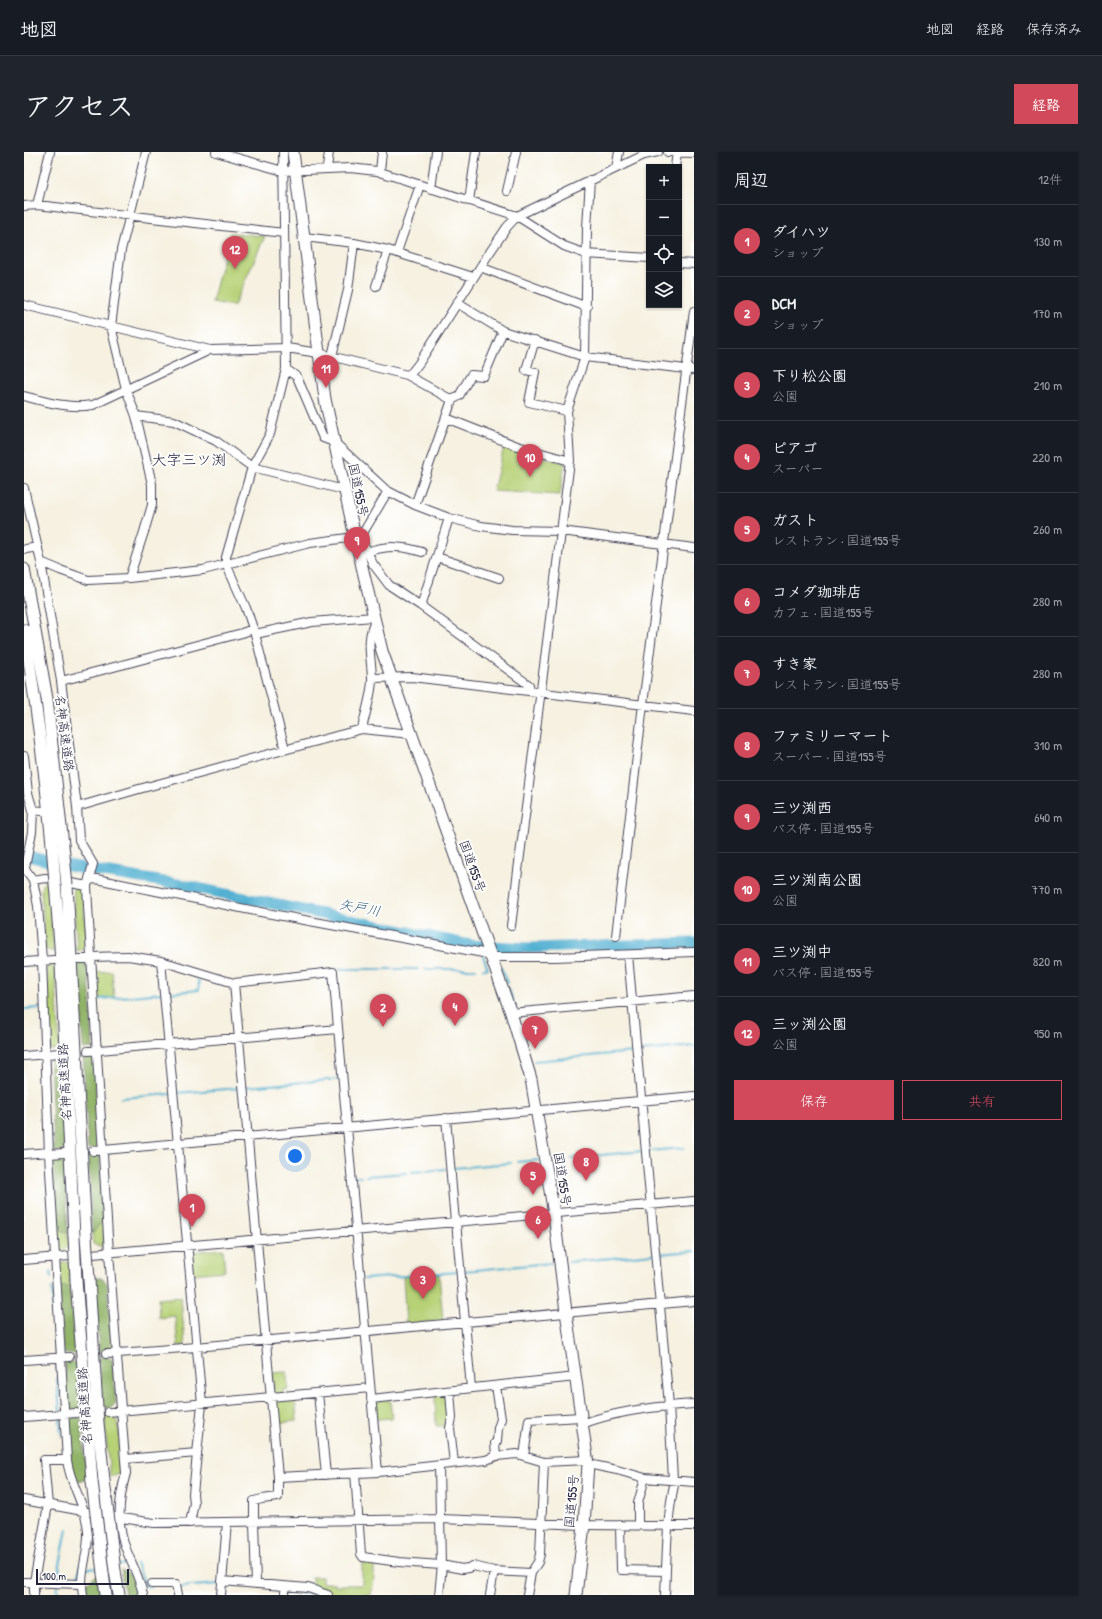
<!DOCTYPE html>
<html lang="ja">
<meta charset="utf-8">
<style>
:root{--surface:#171b24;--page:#20242c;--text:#f1f3f6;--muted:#9ea1a6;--line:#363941;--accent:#d1495b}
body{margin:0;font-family:"Patrick Hand","Klee One",sans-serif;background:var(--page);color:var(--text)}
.controls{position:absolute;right:12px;top:12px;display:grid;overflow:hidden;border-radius:0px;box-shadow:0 1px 3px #0004}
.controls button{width:36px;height:36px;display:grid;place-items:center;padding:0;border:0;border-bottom:1px solid var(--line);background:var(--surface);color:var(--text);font:20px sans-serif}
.scale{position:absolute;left:12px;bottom:10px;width:93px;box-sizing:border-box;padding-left:4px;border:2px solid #22223b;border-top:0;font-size:11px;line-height:14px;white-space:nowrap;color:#22223b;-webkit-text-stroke:3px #fff;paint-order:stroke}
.you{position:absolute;left:271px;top:1004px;width:14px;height:14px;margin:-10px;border:3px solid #fff;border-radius:50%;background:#1a73e8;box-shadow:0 0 0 6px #1a73e833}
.badge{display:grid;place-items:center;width:26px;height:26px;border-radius:50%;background:var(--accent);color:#fff;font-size:13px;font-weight:700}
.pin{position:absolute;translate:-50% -33px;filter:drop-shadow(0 1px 2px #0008)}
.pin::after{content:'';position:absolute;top:21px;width:14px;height:12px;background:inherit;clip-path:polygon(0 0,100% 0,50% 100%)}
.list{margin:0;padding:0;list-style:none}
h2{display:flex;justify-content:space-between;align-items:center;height:52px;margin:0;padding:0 16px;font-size:17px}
h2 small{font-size:13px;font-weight:400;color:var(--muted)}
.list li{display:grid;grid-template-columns:26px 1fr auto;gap:12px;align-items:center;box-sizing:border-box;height:72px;padding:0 16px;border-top:1px solid var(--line)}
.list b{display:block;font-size:15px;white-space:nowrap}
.list p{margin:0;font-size:13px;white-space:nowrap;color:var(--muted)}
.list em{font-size:13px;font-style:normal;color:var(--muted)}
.actions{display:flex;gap:8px;padding:12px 16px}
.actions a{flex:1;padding:9px 0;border:1px solid var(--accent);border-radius:0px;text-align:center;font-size:14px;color:var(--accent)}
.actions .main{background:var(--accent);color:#fff}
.icon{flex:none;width:22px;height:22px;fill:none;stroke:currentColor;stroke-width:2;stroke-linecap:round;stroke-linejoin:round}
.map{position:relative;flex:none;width:670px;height:1443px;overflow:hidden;border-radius:0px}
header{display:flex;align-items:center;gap:24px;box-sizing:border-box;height:56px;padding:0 20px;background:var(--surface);border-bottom:1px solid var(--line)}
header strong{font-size:19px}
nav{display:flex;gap:22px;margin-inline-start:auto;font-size:14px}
.intro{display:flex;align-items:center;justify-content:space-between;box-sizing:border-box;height:96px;padding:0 24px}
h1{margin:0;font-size:28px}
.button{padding:10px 18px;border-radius:0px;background:var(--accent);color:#fff;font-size:14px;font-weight:700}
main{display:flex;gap:24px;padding:0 24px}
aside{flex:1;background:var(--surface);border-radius:0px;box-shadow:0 1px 3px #0004}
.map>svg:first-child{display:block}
.green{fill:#b7d177;stroke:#6c7a59}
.forest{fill:#91b368;stroke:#5a6a52}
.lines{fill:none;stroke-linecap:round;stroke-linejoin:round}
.stream{stroke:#52b0d1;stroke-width:2}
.river{stroke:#52b0d1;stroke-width:11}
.minor-tunnel{stroke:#ccc8c0;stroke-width:8;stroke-dasharray:8 4;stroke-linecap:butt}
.minor-casing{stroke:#424154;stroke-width:10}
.highway-casing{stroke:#424154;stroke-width:13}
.minor{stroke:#fff;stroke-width:8}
.highway{stroke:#fff;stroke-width:11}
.highway-bridge-casing{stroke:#424154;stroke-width:13;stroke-linecap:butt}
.highway-bridge{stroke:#fff;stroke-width:11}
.labels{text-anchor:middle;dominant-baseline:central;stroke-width:3.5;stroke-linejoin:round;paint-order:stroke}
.street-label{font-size:13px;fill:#22223b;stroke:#fff}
.water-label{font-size:14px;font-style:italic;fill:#38627e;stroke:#fff}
.quarter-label{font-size:15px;fill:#22223b;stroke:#fff}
</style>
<header>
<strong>地図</strong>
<nav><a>地図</a><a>経路</a><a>保存済み</a></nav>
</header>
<div class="intro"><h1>アクセス</h1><a class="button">経路</a></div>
<main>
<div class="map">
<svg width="670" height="1443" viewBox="0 0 670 1443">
<rect width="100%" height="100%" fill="#fff"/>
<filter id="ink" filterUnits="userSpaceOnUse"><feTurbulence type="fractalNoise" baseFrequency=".025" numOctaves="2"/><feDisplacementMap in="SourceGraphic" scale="8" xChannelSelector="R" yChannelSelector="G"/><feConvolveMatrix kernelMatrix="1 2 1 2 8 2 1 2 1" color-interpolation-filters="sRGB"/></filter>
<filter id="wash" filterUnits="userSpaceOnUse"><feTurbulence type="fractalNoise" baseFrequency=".012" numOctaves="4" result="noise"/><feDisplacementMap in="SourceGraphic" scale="16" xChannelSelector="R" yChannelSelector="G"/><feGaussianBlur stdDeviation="0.9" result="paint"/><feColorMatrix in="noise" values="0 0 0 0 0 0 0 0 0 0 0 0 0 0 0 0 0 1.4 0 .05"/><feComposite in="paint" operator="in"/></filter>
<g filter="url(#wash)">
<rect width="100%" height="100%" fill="#f6f1e1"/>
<path class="green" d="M 206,81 L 241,84 L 210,154 L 188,150 Z
M 480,295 L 541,311 L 536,343 L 469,339 Z
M 21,730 L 25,730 L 30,800 L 21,797 L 17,738 L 18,733 Z
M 49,734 L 54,736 L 59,742 L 63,791 L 60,797 L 53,799 Z
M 31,811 L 36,898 L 26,898 L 22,817 L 25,812 Z
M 88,819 L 90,845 L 74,847 L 72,820 Z
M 79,1068 L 80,1095 L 69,1092 L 68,1082 Z
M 32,1075 L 44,1082 L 45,1094 L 38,1100 L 35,1098 Z
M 199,1097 L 201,1119 L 168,1122 L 167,1100 Z
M 46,1110 L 46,1137 L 41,1134 L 35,1137 L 34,1113 L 36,1111 Z
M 415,1122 L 419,1169 L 382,1172 L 379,1125 Z
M 157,1145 L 161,1193 L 154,1194 L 151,1164 L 135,1166 L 134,1147 Z
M 263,1220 L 264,1237 L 259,1238 L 259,1242 L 250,1243 L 248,1221 Z
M 411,1243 L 424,1243 L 425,1274 L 412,1274 Z
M 271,1246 L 273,1269 L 253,1271 L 251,1247 Z
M 366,1248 L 368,1266 L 352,1267 L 351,1249 Z
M 88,1263 L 94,1269 L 98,1314 L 96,1322 L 86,1325 L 80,1264 Z
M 338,1407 L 350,1410 L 350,1429 L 347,1443 L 311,1443 L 288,1435 L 288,1425 L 298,1425 L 298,1431 L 311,1431 L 311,1433 L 338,1433 Z"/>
<path class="forest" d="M 54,809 L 62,812 L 65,821 L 69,896 L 59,897 Z
M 59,901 L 68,901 L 70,902 L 75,994 L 73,996 L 64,997 Z
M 36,903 L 41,999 L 30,1000 L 26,905 Z
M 74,1001 L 76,1002 L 79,1068 L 68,1082 L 64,1002 Z
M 41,1003 L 44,1082 L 32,1075 L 29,1004 Z
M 71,1126 L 77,1126 L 83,1131 L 88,1194 L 85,1198 L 75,1200 Z
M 41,1134 L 46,1137 L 51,1202 L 43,1202 L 39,1201 L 35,1137 Z
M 75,1205 L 84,1205 L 88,1208 L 92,1251 L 87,1256 L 79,1256 Z
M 53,1208 L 56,1257 L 45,1258 L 42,1256 L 41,1209 Z
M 57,1265 L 63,1328 L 53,1329 L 47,1317 L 44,1266 Z
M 97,1418 C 110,1422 112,1431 114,1443 L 101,1443 Z
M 74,1423 L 77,1443 L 62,1443 C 60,1432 64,1428 74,1423 Z"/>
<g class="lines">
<path class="stream" d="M 73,801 L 98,800
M 55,803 L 64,803
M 14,812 L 15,823
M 477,815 L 483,831
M 312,817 L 394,817
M 401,817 L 452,817
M 459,817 L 464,817 L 459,804
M 485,838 L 492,857 L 493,857
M 143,841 L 175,838 L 174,822
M 76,847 L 138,841
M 0,857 L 17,856
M 616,899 L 670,894
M 510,909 L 610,900
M 222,935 L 316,927
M 152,941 L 216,936
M 97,946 L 147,942
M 625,999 L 660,996
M 547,1006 L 619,999
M 530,1007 L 531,1007
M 493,1010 L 514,1008
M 430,1016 L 487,1011
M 388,1020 L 422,1017
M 342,1024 L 382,1021
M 330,1025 L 337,1025
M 634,1102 L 670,1099
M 545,1110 L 629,1102
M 27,1119 L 28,1126
M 439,1119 L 527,1111
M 340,1127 L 434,1120
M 28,1136 L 29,1162
M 30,1169 L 30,1173
M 30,1178 L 31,1185
M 31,1190 L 32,1202
M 32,1209 L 33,1218
M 33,1226 L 36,1259
M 36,1265 L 37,1282
M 112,1411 L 122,1434 L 127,1434
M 94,1413 L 102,1412
M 63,1417 L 74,1416
M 54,1427 L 56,1413
M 33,1428 L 43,1377
M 33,1434 L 34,1443
M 155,1435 L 195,1432
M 262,1438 L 286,1441"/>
<path class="river" d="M 0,703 L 49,715 L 159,733 L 446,793 L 505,796 L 670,791"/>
</g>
</g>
<g filter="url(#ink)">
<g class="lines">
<path class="minor-tunnel" d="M 45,1205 L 82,1202"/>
<g class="minor-casing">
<path id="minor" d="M 192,0 L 259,19 L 326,16 L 353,19 L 493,64 L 540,94 L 562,102 L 625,106
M 259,0 L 262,217 L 246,282 L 228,315 L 202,405 L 202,412 L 222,456 L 231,482 L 261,597
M 644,0 L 670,1
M 651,15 L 653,0
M 303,16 L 305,0
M 592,16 L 595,0
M 356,19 L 358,0
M 407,37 L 412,0
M 483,39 L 492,0
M 445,49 L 452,0
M 13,53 L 26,0
M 0,54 L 13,53 L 260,81
M 280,85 L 330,91 L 364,98 L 449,125
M 373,100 L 396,33
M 655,111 L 670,112
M 456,115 L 563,155
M 352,134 L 364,98
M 433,151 L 479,179 L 561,205 L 670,218
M 0,153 L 186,198 L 263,196 L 294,201 L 383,223 L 428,248
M 511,188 L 502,218 L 511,220 L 505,250 L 543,259
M 308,204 L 324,138 L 330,91
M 262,217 L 273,225 L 299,286 L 310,290 L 362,338 L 391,353 L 425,366 L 457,374 L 488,378 L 537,379 L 670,396
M 383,223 L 388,220 L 395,211 L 462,106 L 483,75 L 493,64 L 620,3 L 634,0
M 0,244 C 23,250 45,257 69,253 L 186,198
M 112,264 L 150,269 L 192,289 L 228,315 L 320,338
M 422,266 L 493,294 L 546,309
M 0,336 L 17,410 L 37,529 L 53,655 L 55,688 L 69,712 L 63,734 L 64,754 L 85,1101 L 102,1321 C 95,1345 92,1372 102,1397 C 108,1413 116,1426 119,1443
M 391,353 L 428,248 L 435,244 L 447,223 L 460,224 L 479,179
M 336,386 L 364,339
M 2,397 L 14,395
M 343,400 C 363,393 379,394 398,400
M 413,405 L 475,426
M 17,410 L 36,418 L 64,428 L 105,426 L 179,418 L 286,391 L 331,385 L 337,386 L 349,412 L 365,433 L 397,454 L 505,533 L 506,538
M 105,426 L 120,380 L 128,353 L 128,332 L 112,264 L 102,237 L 87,174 L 97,98 L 122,0
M 397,454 L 425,366
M 231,482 L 288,470 L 349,465
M 348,526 L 388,525 L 670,559
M 37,529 L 218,481 L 229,477
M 338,577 C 341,562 348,542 348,527 C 348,510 342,491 349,474 L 351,473
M 0,604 L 4,641 L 9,658 L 8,680 L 1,715
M 53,655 L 115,637 L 338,577 L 387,582
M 9,658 L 18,659
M 0,715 L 9,728 L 14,754 L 18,808 L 25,1002 L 43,1308 C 46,1333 62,1353 64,1379 C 65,1401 55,1421 59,1443
M 9,728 L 21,726 L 63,734
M 65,728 L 72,727 L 237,760 L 459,801 L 466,805 L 530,805 L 670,800
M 487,774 L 546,309 L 543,259 L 561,205 L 563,75 L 566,28
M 592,784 L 619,552 L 670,159
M 604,803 L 645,1253 L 649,1328
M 67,805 L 104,804 L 137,809 L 210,831 L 309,820 L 354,1320
M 55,807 L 68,807
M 137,809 L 178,1252 L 169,1342 L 170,1351 L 166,1371
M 0,810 L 30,808
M 210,831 L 254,1325 L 354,1320 L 462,1308 L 472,1304 L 493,1302 L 520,1310 L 563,1308
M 487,861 L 670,844
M 64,899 L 314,877
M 0,904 L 36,901
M 422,966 L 431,1070
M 69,999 L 670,944
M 0,1002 L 25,1000
M 25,1002 L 40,1001
M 432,1070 L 447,1236
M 0,1108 L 670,1049
M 82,1202 L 172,1195 L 670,1149
M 0,1208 L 45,1205
M 426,1239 L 428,1266 L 426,1276 L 430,1311
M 294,1241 L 302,1323
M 347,1247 L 552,1225
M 84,1260 L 346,1236
M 0,1265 L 52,1261
M 558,1272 C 592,1259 634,1254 670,1252
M 472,1304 L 471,1291 L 473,1289 L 474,1276 L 477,1267 L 472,1234
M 500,1304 L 505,1268 L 557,1265
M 101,1307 L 173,1301
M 564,1312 L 593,1318 L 621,1326 L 670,1330
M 415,1314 L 417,1413
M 331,1321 L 337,1402 L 339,1405 L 375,1410 L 417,1413 L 438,1417 L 444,1416 L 449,1414 L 470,1419 L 507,1421
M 0,1348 L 64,1360
M 91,1365 L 130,1371 L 417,1367 L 560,1373 L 670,1374
M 230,1370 L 230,1349 L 238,1347 L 254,1345 L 254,1325
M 230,1370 L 232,1432
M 596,1373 L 597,1418 L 642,1419
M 614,1373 L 614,1351 L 621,1326
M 198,1429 L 284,1436 L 304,1443
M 0,1430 L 57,1432
M 128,1432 L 152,1432 L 154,1443
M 261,1440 L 261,1443
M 10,1443 L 10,1430 L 24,1353 L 20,1308 L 43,1308
M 197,1443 L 203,1370
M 415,1443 L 418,1413
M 466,1443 L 470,1419
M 503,1443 L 507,1421 L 514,1410 L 516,1402 L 520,1310
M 641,1443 C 643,1405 642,1366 651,1329"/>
</g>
<g class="highway-casing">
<path id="highway" d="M 269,0 L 301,247 L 331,385 L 358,499 L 487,861 L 507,927 L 530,1062 L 542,1160 L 564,1312 L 560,1373 L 552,1443
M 0,417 L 23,547 L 39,693
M 0,478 C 12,549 21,620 28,692
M 31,731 L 36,793 L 50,1084
M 43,733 L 62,1084
M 52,1128 L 68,1329
M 65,1128 L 74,1271 L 80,1328
M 91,1419 L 95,1443
M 79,1421 L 82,1443"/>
</g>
<use href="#minor" class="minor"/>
<use href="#highway" class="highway"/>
<g class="highway-bridge-casing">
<path id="highway-bridge" d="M 28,692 L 31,731
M 39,693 L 43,733
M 50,1084 L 52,1128
M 62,1084 L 65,1128
M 80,1328 L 91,1419
M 68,1329 L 79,1421"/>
</g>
<use href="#highway-bridge" class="highway-bridge"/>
</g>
</g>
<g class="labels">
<g class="street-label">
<text transform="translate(335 338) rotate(78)">国道155号</text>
<text transform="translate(41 581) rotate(83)">名神高速道路</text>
<text transform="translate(449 714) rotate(70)">国道155号</text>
<text transform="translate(40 930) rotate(-93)">名神高速道路</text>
<text transform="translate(539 1027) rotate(81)">国道155号</text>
<text transform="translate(60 1254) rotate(-94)">名神高速道路</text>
<text transform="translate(547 1349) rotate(-85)">国道155号</text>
</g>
<g class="water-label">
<text transform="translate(336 755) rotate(11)">矢戸川</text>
</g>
<g class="quarter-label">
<text x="165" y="307">大字三ツ渕</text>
</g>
</g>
</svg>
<div class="controls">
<button>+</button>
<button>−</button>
<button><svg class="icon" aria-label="locate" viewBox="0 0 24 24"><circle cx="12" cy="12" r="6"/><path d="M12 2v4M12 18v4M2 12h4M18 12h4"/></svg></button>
<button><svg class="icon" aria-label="layers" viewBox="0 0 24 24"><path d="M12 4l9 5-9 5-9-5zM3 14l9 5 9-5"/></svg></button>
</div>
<div class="scale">100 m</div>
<div class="you"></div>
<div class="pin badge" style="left:168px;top:1075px">1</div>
<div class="pin badge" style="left:359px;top:875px">2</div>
<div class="pin badge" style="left:399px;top:1147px">3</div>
<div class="pin badge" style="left:431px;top:874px">4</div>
<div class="pin badge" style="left:509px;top:1043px">5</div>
<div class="pin badge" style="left:514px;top:1087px">6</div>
<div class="pin badge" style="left:511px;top:897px">7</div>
<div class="pin badge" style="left:562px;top:1029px">8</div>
<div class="pin badge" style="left:333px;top:408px">9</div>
<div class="pin badge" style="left:506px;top:325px">10</div>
<div class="pin badge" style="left:302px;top:236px">11</div>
<div class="pin badge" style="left:211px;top:117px">12</div>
</div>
<aside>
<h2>周辺<small>12件</small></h2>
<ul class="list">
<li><span class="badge">1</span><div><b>ダイハツ</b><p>ショップ</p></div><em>130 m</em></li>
<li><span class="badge">2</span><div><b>DCM</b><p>ショップ</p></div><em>170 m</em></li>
<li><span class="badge">3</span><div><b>下り松公園</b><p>公園</p></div><em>210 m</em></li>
<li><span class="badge">4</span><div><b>ピアゴ</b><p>スーパー</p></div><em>220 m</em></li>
<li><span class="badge">5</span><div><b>ガスト</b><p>レストラン · 国道155号</p></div><em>260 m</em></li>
<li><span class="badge">6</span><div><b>コメダ珈琲店</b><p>カフェ · 国道155号</p></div><em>280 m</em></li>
<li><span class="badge">7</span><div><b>すき家</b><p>レストラン · 国道155号</p></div><em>280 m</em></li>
<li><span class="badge">8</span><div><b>ファミリーマート</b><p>スーパー · 国道155号</p></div><em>310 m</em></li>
<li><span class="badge">9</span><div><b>三ツ渕西</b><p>バス停 · 国道155号</p></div><em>640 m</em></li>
<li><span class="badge">10</span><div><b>三ツ渕南公園</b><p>公園</p></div><em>770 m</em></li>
<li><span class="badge">11</span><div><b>三ツ渕中</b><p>バス停 · 国道155号</p></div><em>820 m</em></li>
<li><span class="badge">12</span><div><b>三ッ渕公園</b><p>公園</p></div><em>950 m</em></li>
</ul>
<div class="actions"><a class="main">保存</a><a>共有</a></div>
</aside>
</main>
